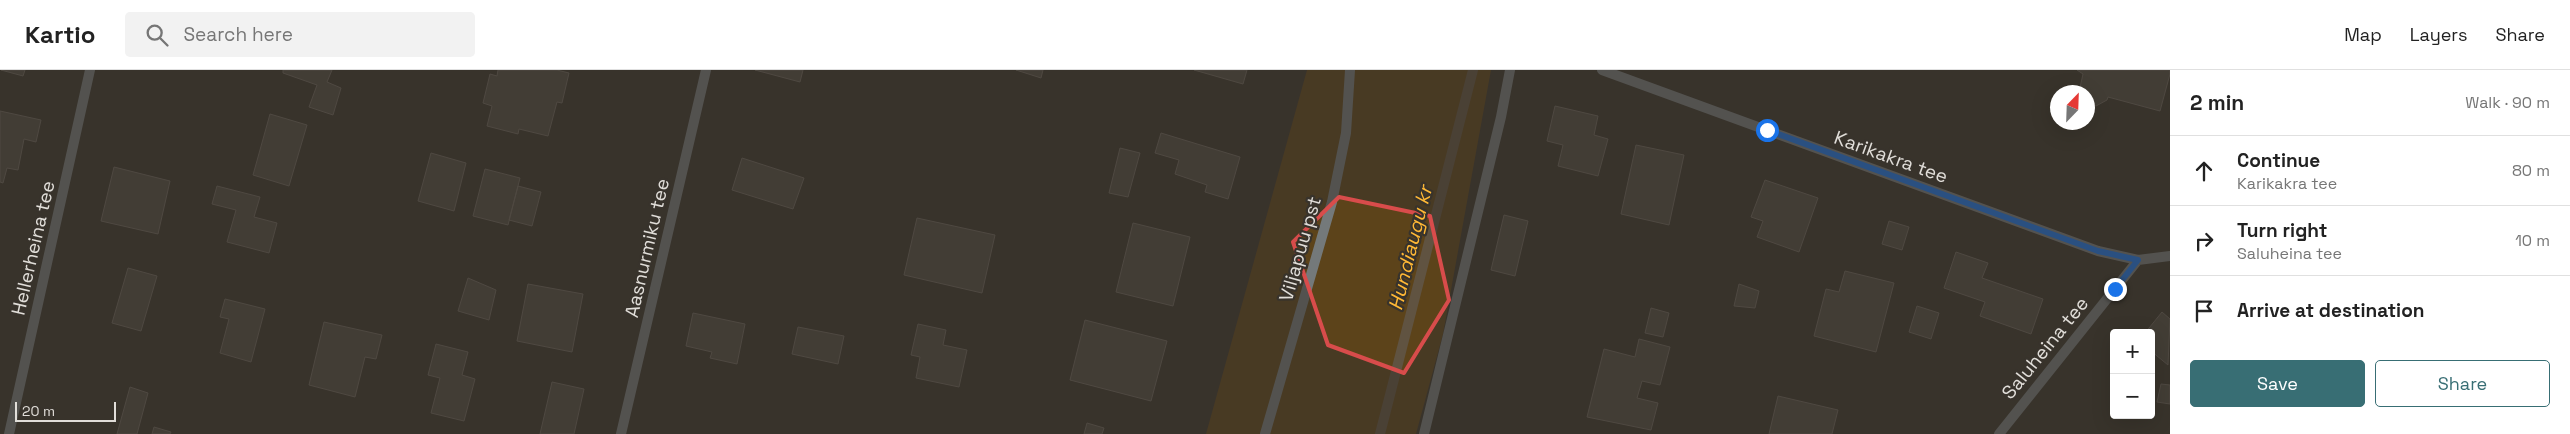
<!DOCTYPE html>
<meta charset="utf-8">
<style>
:root{--surface:#fff;--page:#f2f2f2;--text:#222;--muted:#767676;--line:#e0e0e0;--accent:#386e74}
body{margin:0;font-family:"Space Grotesk",sans-serif;background:var(--page);color:var(--text)}
.controls{position:absolute;right:15px;bottom:15px;display:grid;overflow:hidden;border-radius:5px;box-shadow:0 5px 20px #0002}
.controls button{width:45px;height:45px;display:grid;place-items:center;padding:0;border:0;border-bottom:1px solid var(--line);background:var(--surface);color:var(--text);font:25px sans-serif}
.compass{position:absolute;left:2050px;top:15px;width:45px;height:45px;border-radius:50%;background:var(--surface);box-shadow:0 5px 20px #0002;rotate:23deg}
.scale{position:absolute;left:15px;bottom:12px;width:101px;box-sizing:border-box;padding-left:5px;border:2px solid #e1ded9;border-top:0;font-size:14px;line-height:18px;white-space:nowrap;color:#e1ded9;-webkit-text-stroke:4px #38332c;paint-order:stroke}
.stop{position:absolute;width:15px;height:15px;margin:-11px;border:4px solid #1a73e8;border-radius:50%;background:#fff}
.stop.end{background:#1a73e8;border-color:#fff;box-shadow:0 1px 5px #0008}
.list{margin:0;padding:0;list-style:none}
h2{display:flex;justify-content:space-between;align-items:center;height:65px;margin:0;padding:0 20px;font-size:21px}
h2 small{font-size:16px;font-weight:400;color:var(--muted)}
.list li{display:grid;grid-template-columns:32px 1fr auto;gap:15px;align-items:center;box-sizing:border-box;height:70px;padding:0 20px;border-top:1px solid var(--line)}
.list b{display:block;font-size:19px;white-space:nowrap}
.list p{margin:0;font-size:16px;white-space:nowrap;color:var(--muted)}
.list em{font-size:16px;font-style:normal;color:var(--muted)}
.actions{display:flex;gap:10px;padding:15px 20px}
.actions a{flex:1;padding:11px 0;border:1px solid var(--accent);border-radius:5px;text-align:center;font-size:18px;color:var(--accent)}
.actions .main{background:var(--accent);color:#fff}
.icon{flex:none;width:28px;height:28px;fill:none;stroke:currentColor;stroke-width:2;stroke-linecap:round;stroke-linejoin:round}
.map{position:relative;flex:none;width:2170px;height:364px;overflow:hidden}
header{display:flex;align-items:center;gap:30px;box-sizing:border-box;height:70px;padding:0 25px;background:var(--surface);border-bottom:1px solid var(--line)}
header strong{font-size:24px}
nav{display:flex;gap:28px;margin-inline-start:auto;font-size:18px}
.search{width:350px;height:45px;background:var(--page);display:flex;align-items:center;gap:12px;box-sizing:border-box;padding:0 18px;border-radius:5px;color:var(--muted);font-size:19px}
main{display:flex}
aside{flex:1;background:var(--surface)}
.map>svg:first-child{display:block}
.green{fill:#5c431a}
.lines{fill:none;stroke-linecap:round;stroke-linejoin:round}
.stream{stroke:#605341;stroke-width:10}
.building{fill:#4f4942;stroke:#69635b}
.street{stroke:#74797a;stroke-width:10}
.route{stroke:#1a73e8;stroke-width:6}
.marked{fill:none;stroke:#d84c4b;stroke-width:4;stroke-linejoin:round}
.labels{text-anchor:middle;dominant-baseline:central;stroke-width:4.5;stroke-linejoin:round;paint-order:stroke}
.street-label{font-size:19px;fill:#e1ded9;stroke:#38332c}
.water-label{font-size:20px;font-style:italic;fill:#ffb835;stroke:#38332c}
</style>
<header>
<strong>Kartio</strong>
<div class="search"><svg class="icon" aria-label="search" viewBox="0 0 24 24"><circle cx="10" cy="10" r="6"/><path d="M15 15l6 6"/></svg>Search here</div>
<nav><a>Map</a><a>Layers</a><a>Share</a></nav>
</header>
<main>
<div class="map">
<svg width="2170" height="364" viewBox="0 0 2170 364">
<rect width="100%" height="100%" fill="#38332c"/>
<path class="green" d="M 1307,0 L 1491,0 L 1443,264 L 1416,364 L 1206,364 Z"/>
<g class="lines">
<path class="stream" d="M 1380,364 L 1473,0"/>
</g>
<path class="building" d="M 1,0 L 25,0 L 23,6 Z
M 283,0 L 332,0 L 327,12 L 341,18 L 333,45 L 309,37 L 317,15 L 283,3 Z
M 498,0 L 557,0 L 569,3 L 562,33 L 557,32 L 548,66 L 519,59 L 518,64 L 487,56 L 492,36 L 483,33 L 490,4 L 497,6 Z
M 755,0 L 803,0 L 800,12 Z
M 1016,0 L 1043,0 L 1041,8 Z
M 1194,0 L 1247,0 L 1243,14 Z
M 2077,0 L 2170,0 L 2170,4 L 2160,41 L 2108,27 L 2107,30 L 2096,36 L 2088,33 L 2088,22 L 2079,22 L 2083,4 Z
M 1555,36 L 1598,46 L 1594,65 L 1608,69 L 1598,106 L 1558,96 L 1563,75 L 1547,71 Z
M 0,41 L 41,50 L 36,72 L 24,69 L 18,100 L 7,98 L 3,113 L 0,112 Z
M 270,44 L 307,55 L 289,116 L 253,105 Z
M 1161,63 L 1240,87 L 1228,129 L 1205,122 L 1207,115 L 1175,104 L 1179,90 L 1155,83 Z
M 1636,75 L 1684,85 L 1669,155 L 1621,144 Z
M 1120,78 L 1140,83 L 1128,127 L 1109,123 Z
M 431,83 L 466,93 L 454,141 L 418,131 Z
M 742,88 L 804,108 L 793,139 L 732,120 Z
M 114,97 L 170,111 L 158,164 L 101,151 Z
M 485,99 L 520,108 L 508,155 L 473,146 Z
M 1765,110 L 1818,128 L 1799,182 L 1757,167 L 1763,151 L 1751,147 Z
M 217,116 L 260,127 L 254,147 L 277,153 L 269,183 L 227,172 L 236,140 L 212,134 Z
M 518,116 L 541,122 L 532,156 L 509,150 Z
M 1504,145 L 1528,151 L 1515,206 L 1491,200 Z
M 917,148 L 995,165 L 982,223 L 904,205 Z
M 1889,151 L 1909,157 L 1902,180 L 1882,174 Z
M 1133,153 L 1190,167 L 1173,236 L 1116,222 Z
M 1956,182 L 1988,193 L 1982,208 L 2043,229 L 2031,264 L 1980,246 L 1985,232 L 1944,218 Z
M 128,198 L 157,206 L 141,261 L 112,253 Z
M 1845,201 L 1894,213 L 1876,282 L 1814,266 L 1826,219 L 1839,222 Z
M 468,208 L 496,220 L 489,250 L 458,241 Z
M 528,214 L 583,224 L 572,282 L 517,271 Z
M 1739,214 L 1759,221 L 1755,238 L 1734,236 Z
M 225,229 L 265,239 L 251,292 L 220,283 L 229,249 L 220,247 Z
M 1917,236 L 1939,243 L 1931,269 L 1909,262 Z
M 1651,238 L 1669,243 L 1663,267 L 1645,263 Z
M 2162,242 L 2170,249 L 2168,295 L 2151,281 L 2151,263 L 2145,263 Z
M 693,243 L 745,254 L 737,294 L 710,288 L 712,282 L 686,276 Z
M 1085,250 L 1167,271 L 1151,331 L 1070,310 Z
M 324,252 L 382,265 L 376,289 L 365,287 L 355,327 L 309,315 Z
M 918,254 L 946,260 L 943,275 L 967,280 L 959,317 L 916,308 L 920,287 L 911,285 Z
M 798,257 L 844,266 L 838,294 L 792,284 Z
M 1639,269 L 1670,277 L 1660,315 L 1642,311 L 1637,328 L 1658,333 L 1651,360 L 1587,347 L 1604,279 L 1635,287 Z
M 436,274 L 468,282 L 462,305 L 475,309 L 464,351 L 431,343 L 440,308 L 428,305 Z
M 552,312 L 584,319 L 574,364 L 540,364 Z
M 2161,314 L 2170,315 L 2170,334 L 2157,332 Z
M 130,317 L 148,323 L 137,364 L 117,364 Z
M 1778,326 L 1838,340 L 1832,364 L 1769,364 Z
M 1087,353 L 1104,358 L 1102,364 L 1084,364 Z
M 154,357 L 171,362 L 170,364 L 152,364 Z"/>
<g class="lines">
<path class="street" d="M 1602,0 L 2098,181 L 2138,190 L 2170,186
M 9,364 L 90,0
M 621,364 L 706,0
M 1265,364 L 1332,132 L 1346,63 L 1350,0
M 1424,364 L 1501,47 L 1510,0
M 1999,364 L 2138,190"/>
</g>
<g class="lines">
<path class="route" d="M 1767,60 L 2098,181 L 2138,190 L 2115,219"/>
</g>
<path d="M0 0H2170V364H0ZM 1339,127 L 1430,146 L 1449,230 L 1404,303 L 1328,275 L 1293,172 Z" fill="#38332c" fill-opacity=".55" fill-rule="evenodd"/>
<path class="marked" d="M 1339,127 L 1430,146 L 1449,230 L 1404,303 L 1328,275 L 1293,172 Z"/>
<g class="labels">
<g class="street-label">
<text transform="translate(1891 87) rotate(20)">Karikakra tee</text>
<text transform="translate(33 178) rotate(-77)">Hellerheina tee</text>
<text transform="translate(647 178) rotate(-77)">Aasnurmiku tee</text>
<text transform="translate(1300 179) rotate(-74)">Viljapuu pst</text>
<text transform="translate(2045 278) rotate(-51)">Saluheina tee</text>
</g>
<g class="water-label">
<text transform="translate(1410 178) rotate(-76)">Hundiaugu kr</text>
</g>
</g>
</svg>
<div class="controls">
<button>+</button>
<button>−</button>
</div>
<svg class="compass" viewBox="-18 -18 36 36"><path d="M0-13l5 13h-10z" fill="#e53935"/><path d="M0 13l5-13h-10z" fill="#767676"/></svg>
<div class="scale">20 m</div>
<div class="stop" style="left:1767px;top:60px"></div>
<div class="stop end" style="left:2115px;top:219px"></div>
</div>
<aside>
<h2>2 min<small>Walk · 90 m</small></h2>
<ul class="list">
<li><svg class="icon" aria-label="ahead" viewBox="0 0 24 24"><path d="M12 20V5M6 11l6-6 6 6"/></svg><div><b>Continue</b><p>Karikakra tee</p></div><em>80 m</em></li>
<li><svg class="icon" aria-label="right" viewBox="0 0 24 24"><path d="M7 20v-9h11M14 6l5 5-5 5"/></svg><div><b>Turn right</b><p>Saluheina tee</p></div><em>10 m</em></li>
<li><svg class="icon" aria-label="arrive" viewBox="0 0 24 24"><path d="M6 21V4h12l-3 4 3 4H6"/></svg><div><b>Arrive at destination</b></div></li>
</ul>
<div class="actions"><a class="main">Save</a><a>Share</a></div>
</aside>
</main>
